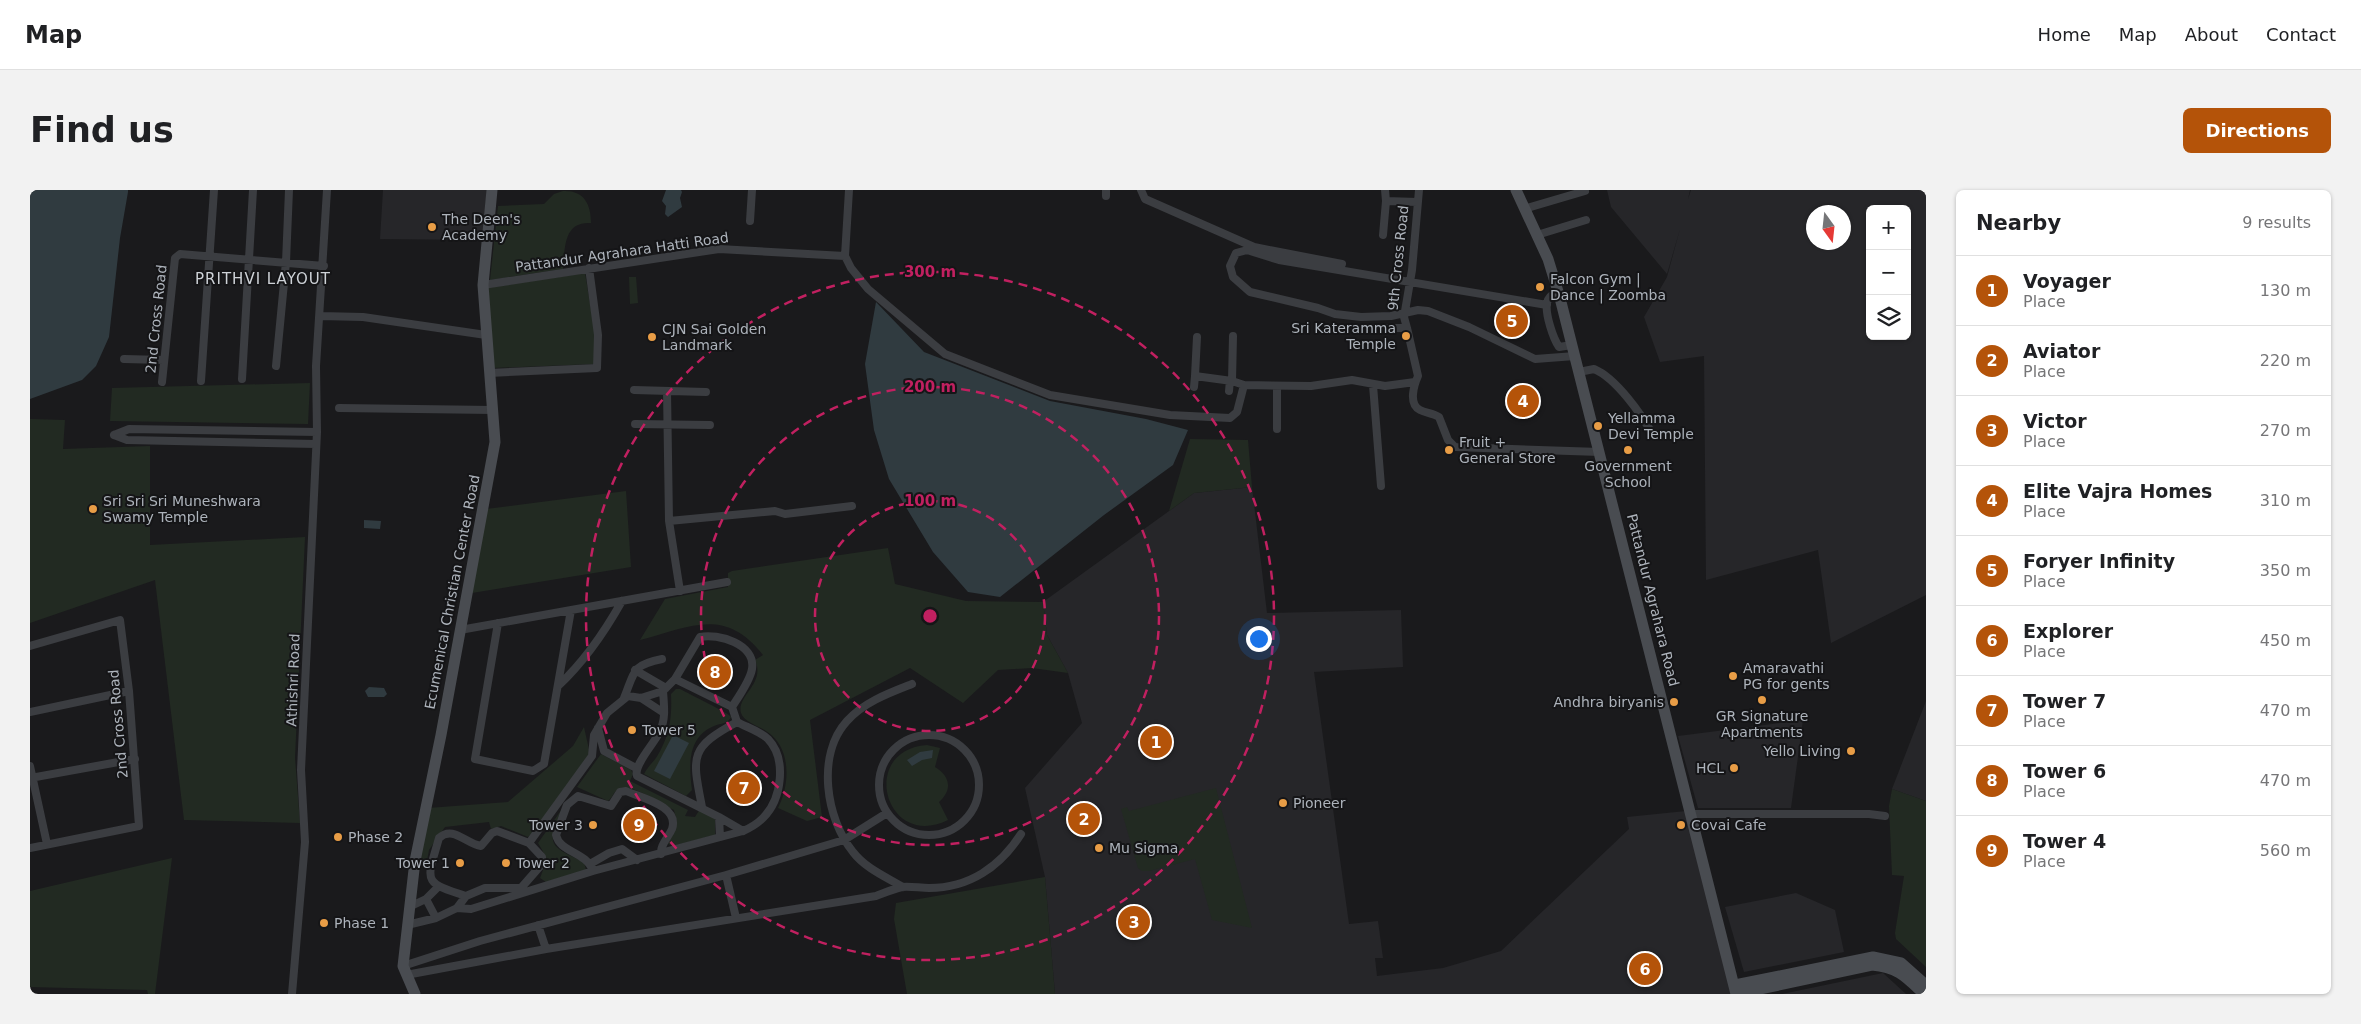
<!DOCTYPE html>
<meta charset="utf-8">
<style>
:root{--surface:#fff;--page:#f2f2f2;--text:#202124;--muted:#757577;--line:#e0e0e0;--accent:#b45309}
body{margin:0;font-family:"DejaVu Sans",sans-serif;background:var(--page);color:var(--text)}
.controls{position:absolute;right:15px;top:15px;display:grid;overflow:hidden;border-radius:8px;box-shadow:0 1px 4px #0004}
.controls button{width:45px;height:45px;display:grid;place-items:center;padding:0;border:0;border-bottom:1px solid var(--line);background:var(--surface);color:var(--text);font:25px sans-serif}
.compass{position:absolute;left:1776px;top:15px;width:45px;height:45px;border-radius:50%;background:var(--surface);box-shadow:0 1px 4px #0004;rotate:165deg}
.you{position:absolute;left:1228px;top:448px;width:18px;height:18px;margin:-12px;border:4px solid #fff;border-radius:50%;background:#1a73e8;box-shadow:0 0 0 8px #1a73e833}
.badge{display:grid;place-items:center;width:32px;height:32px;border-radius:50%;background:var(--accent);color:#fff;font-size:16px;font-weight:700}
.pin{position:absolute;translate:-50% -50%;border:2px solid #fff;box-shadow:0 1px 5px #0006}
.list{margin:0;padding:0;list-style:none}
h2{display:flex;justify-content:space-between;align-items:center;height:65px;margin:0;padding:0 20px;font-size:21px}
h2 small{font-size:16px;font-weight:400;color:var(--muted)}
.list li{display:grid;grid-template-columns:32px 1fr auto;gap:15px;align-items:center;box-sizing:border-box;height:70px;padding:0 20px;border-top:1px solid var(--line)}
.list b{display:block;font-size:19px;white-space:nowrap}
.list p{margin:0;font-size:16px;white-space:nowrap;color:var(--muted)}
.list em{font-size:16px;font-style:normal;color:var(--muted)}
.icon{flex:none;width:28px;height:28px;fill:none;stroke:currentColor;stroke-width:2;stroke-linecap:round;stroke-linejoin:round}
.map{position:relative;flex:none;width:1896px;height:804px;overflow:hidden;border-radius:8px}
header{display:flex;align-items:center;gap:30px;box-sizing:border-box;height:70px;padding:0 25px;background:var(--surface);border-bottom:1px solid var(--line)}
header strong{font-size:24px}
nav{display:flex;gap:28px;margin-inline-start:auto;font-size:18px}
.intro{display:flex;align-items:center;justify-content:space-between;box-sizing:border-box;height:120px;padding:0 30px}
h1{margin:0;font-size:35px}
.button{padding:12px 22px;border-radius:8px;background:var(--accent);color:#fff;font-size:18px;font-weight:700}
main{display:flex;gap:30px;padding:0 30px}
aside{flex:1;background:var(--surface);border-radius:8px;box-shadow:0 1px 4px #0004}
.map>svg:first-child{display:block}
.built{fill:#262629;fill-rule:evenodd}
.green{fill:#222a22}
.water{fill:#303b40}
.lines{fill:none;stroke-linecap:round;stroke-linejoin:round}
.street{stroke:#3b3d41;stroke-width:8}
.secondary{stroke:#494c51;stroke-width:11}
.ring{fill:none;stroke:#c12060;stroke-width:2.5;stroke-dasharray:9 6}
.poi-dot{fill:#e89d46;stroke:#151517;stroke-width:2}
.labels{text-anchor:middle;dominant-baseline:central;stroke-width:4;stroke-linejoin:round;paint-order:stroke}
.poi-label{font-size:14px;fill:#adb3bb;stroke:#151517;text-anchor:start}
.street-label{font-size:14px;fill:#adb3bb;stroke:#151517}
.neighbourhood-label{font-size:15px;letter-spacing:1px;fill:#ced2d7;stroke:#151517}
.centre{fill:#c12060;stroke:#151517;stroke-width:2.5}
.ring-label{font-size:15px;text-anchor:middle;font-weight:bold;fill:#c12060;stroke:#151517;stroke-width:4;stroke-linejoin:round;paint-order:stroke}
</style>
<header>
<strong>Map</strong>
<nav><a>Home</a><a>Map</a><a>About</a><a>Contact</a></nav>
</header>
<div class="intro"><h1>Find us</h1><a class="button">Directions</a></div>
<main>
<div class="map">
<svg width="1896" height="804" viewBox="0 0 1896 804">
<rect width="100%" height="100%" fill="#1a1a1c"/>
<path class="built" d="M 353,0 L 457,0 L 452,50 L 350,49 Z
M 1577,0 L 1660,0 L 1658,9 L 1661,0 L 1896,0 L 1896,405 L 1801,453 L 1788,360 L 1676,390 L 1674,166 L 1630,172 L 1614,127 L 1637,87 L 1650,39 L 1637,84 L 1581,17 ZM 1840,19 L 1877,19 L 1877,146 L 1840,146 ZM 1784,22 L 1814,22 L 1814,52 L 1784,52 Z
M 1222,297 L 1237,423 L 1371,420 L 1373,477 L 1284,482 L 1319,734 L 1348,731 L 1353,768 L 1345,768 L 1347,786 L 1413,778 L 1471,761 L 1599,639 L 1597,627 L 1656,621 L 1701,804 L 1025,804 L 1015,687 L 995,598 L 1052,533 L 1038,483 L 1017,445 L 1013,412 L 1164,303 Z
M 1896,511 L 1896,611 L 1862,599 Z
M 1773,530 L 1761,618 L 1668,618 L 1648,546 Z
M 1766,703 L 1805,720 L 1814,762 L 1714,782 L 1695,717 Z
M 1853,783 L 1876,804 L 1752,804 Z"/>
<path class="green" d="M 533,1 C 554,0 561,14 561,33 C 533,31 535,59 533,79 L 460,90 L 468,16 L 514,14 L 524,4 Z
M 555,83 L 565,144 L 565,174 L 463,178 L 457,98 Z
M 599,87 L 606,87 L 608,113 L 600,114 Z
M 280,193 L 278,234 L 80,231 L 82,198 Z
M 0,229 L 35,230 L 33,259 L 120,256 L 120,355 L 275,347 L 265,568 L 270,633 L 154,630 L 125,390 L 0,433 Z
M 1160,249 L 1218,250 L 1222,297 L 1164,303 L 1139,321 Z
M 596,301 L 601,377 L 442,403 L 456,319 Z
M 858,358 L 865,394 L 936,411 L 1013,412 L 1017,445 L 1038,483 L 1002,478 L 968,480 L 933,513 L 880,478 L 780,530 L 792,627 L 777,631 L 748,618 C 760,595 762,557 736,541 C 729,536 714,532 711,523 C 706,506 736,494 725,470 L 733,465 C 695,416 660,437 610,450 L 635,409 L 698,397 L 698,383 L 702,381 Z
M 650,499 C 659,504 699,523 701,527 C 698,534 691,533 684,536 C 657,547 659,576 662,600 L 656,606 L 614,584 C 617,578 622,573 626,568 C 640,546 642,528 641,504 L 646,499 Z
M 554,537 L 560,564 L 504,642 L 498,647 L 471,636 L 461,639 L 459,632 L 415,637 L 399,660 L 396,676 L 387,679 L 398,618 L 478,612 L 543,556 Z
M 897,555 L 910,558 L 905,577 C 920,586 923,600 909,612 L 918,630 C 855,661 828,560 897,555 Z
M 571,564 L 601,580 L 603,584 L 600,591 L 658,620 L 655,626 L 665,627 L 670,619 L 685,629 L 685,645 L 643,656 L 638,654 L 647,633 L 644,620 C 633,614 600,592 588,599 C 584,602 582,608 578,611 L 547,597 Z
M 1186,598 L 1222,738 L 1182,730 L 1165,669 L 1119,681 L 1112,681 L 1108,678 L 1091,619 L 1097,617 L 1099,621 Z
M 1862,599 L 1896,611 L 1896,777 L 1866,749 L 1865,743 L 1874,686 L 1862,685 L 1859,616 Z
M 532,619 C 516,655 519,656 554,672 L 556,680 L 516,692 L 510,688 C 517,670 518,669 508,653 Z
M 142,668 L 125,804 L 118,804 L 117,800 L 0,797 L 0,701 Z
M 1015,687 L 1025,804 L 877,804 L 864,729 L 866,713 Z"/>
<path class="water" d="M 0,0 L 98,0 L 98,2 L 90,48 L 79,147 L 66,176 L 52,190 L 0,209 Z
M 636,0 L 651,0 L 652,2 L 650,8 L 652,17 L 638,27 L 635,24 L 636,16 L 632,11 Z
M 846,112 L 894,162 L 1020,211 L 1116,229 L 1158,240 L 1143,275 L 1074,325 L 970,407 L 938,402 L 903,362 L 859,289 L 844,240 L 835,174 Z
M 334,330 L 351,331 L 350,339 L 334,338 Z
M 339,497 L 354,498 L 357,504 L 354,507 L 338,507 L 335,501 Z
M 643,545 L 659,553 L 640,589 L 624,581 Z
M 903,560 L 902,568 L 892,570 L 882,576 L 877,570 L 890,562 Z"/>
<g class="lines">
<path class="street" d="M 819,0 L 815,66 L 821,78 L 838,99 L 915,164 L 1020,205 L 1140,225 L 1200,228 L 1207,222 L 1214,195 L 1281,196 L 1322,190 L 1355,196 L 1385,192
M 1076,0 L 1076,6
M 1111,0 L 1115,9 L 1224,57 L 1312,74
M 1355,0 L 1356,11
M 1494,19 L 1555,1
M 720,31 L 722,0
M 1353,45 L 1356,11 L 1387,12
M 1507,45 L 1556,30
M 453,95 L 689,59 L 815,66
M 1528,101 C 1524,104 1518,106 1517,113 C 1515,124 1523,148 1529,157 L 1542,155
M 1517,115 L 1249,70 L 1217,60 L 1206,63 L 1200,76 L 1203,87 L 1220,102 L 1288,118 L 1305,124 L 1331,127 L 1361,126 L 1388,120 L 1398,121 L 1439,137 L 1505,169 L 1545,166
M 290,126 L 333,127 L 456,145
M 1377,138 L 1374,127 L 1382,80 L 1389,0
M 1329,140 L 1337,138 L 1377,138 L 1388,186 C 1384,195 1378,214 1390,220 C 1396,223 1403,223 1409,227 L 1418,250 L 1425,257 L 1570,262
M 1167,147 L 1165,186 L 1202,191 L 1214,195
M 94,169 L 134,170
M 246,176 L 256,72 L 259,0
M 1549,182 L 1564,179 C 1586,188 1612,225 1623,245
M 459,183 L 567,178 L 568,145 L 559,78
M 212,189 L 223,0
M 171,191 L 184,0
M 1202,191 L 1203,146
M 132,192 L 145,68 L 150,64 L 294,76
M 1343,195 L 1351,296
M 1164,197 L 1165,186
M 604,200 L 676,202
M 637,201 L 639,331
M 1199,201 L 1200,190
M 309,218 L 463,220
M 605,234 L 680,235
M 1247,239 L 1247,196
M 84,245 L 99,239 L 287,242
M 84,245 L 97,250 L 286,254
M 650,401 L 639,331 L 745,321 L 755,324 L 822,316
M 468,433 L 445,569 L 503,581 L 514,574 L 541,420
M 430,440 L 697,392
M 0,456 L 90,430 L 99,501 L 109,636 L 0,658
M 605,480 L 636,498
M 645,489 L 702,517
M 528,496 C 555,471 574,443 592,411
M 633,501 C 634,515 636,529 630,541 C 625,553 603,575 607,586 L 689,627 L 690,647
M 594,508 C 605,481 602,475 632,469
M 611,508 L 634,523
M 0,522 L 99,501
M 568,538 L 574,561 L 606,578
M849 595a50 50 0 1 1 100 0a50 50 0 1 1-100 0Z
M 0,576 L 17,654
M 0,588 L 105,569
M 672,617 C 662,566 659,558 707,532
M 1662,624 L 1839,624 L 1855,626
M 689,627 L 713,641
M 560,674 L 579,663 L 592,659 L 607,670
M 563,681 C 556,661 530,663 526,645 L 537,615 L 548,606 L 581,616 L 590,602 L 596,601 C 611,608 650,616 642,639 C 638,648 630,655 631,664
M 696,685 L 814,650 L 857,623
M 873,697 C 856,687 835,678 823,662 C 796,629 786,565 817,531 C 834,512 859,503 882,494
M 396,709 L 406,728
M 379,717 L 396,709 L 408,697
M 427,718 L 441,719 L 563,681 L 713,641 C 720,638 727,634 733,628 C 752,609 757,569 738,549 C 730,541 716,537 707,532 L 702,517 C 709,506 720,491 722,479 C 726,454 688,443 670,447 L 645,489 L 633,501 L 611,508 L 598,506 L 577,523 L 564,545 L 562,566 L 499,653
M 377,735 L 406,728 L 427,718 L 436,706 L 455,698 L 491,698 L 512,674 L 512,667 L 499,653 L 467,641 L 462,643 L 451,656 C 436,654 423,635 409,648 C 397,691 391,692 436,706
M 508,735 L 516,759
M 373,776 L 450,751 L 696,685 L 706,728
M 376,785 L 516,759 L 846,706 C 854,703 863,699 872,697 C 880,696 890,698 899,698 C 939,698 970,677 991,644
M 262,804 L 275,652 L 271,580 L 287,242 L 286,176 L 297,0"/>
<path class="secondary" d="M 1486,0 L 1518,69 L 1530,108 L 1706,804
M 1705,795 L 1843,767 L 1871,773 L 1896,795
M 385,804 L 373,776 L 385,671 L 411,545 L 465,252 L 453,95 L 462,0
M 1707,804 L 1842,775 C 1869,778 1875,786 1894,804"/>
</g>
<g class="ring">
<circle cx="900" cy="426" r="115"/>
<circle cx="900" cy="426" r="229"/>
<circle cx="900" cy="426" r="344"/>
</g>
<g class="poi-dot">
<circle cx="402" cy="37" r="5"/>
<circle cx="1510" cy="97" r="5"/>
<circle cx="1376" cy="146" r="5"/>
<circle cx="622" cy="147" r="5"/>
<circle cx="1568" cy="236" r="5"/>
<circle cx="1419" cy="260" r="5"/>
<circle cx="1598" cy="260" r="5"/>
<circle cx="63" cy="319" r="5"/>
<circle cx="1703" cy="486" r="5"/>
<circle cx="1732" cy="510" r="5"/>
<circle cx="1644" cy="512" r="5"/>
<circle cx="602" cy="540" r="5"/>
<circle cx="1821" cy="561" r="5"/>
<circle cx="1704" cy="578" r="5"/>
<circle cx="1253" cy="613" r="5"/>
<circle cx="563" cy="635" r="5"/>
<circle cx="1651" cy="635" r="5"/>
<circle cx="308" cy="647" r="5"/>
<circle cx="1069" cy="658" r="5"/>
<circle cx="430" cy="673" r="5"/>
<circle cx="476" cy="673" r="5"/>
<circle cx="294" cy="733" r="5"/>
</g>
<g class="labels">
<g class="poi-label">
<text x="412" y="29">The Deen's<tspan x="412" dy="16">Academy</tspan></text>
<text x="1520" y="89">Falcon Gym |<tspan x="1520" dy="16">Dance | Zoomba</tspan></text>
<text x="1366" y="138" text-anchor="end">Sri Kateramma<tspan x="1366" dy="16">Temple</tspan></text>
<text x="632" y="139">CJN Sai Golden<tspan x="632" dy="16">Landmark</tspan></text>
<text x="1578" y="228">Yellamma<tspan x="1578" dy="16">Devi Temple</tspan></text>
<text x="1429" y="252">Fruit +<tspan x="1429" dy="16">General Store</tspan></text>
<text x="1598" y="276" text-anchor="middle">Government<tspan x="1598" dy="16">School</tspan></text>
<text x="73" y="311">Sri Sri Sri Muneshwara<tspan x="73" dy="16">Swamy Temple</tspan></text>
<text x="1713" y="478">Amaravathi<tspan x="1713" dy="16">PG for gents</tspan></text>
<text x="1634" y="512" text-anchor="end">Andhra biryanis</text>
<text x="1732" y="526" text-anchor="middle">GR Signature<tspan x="1732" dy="16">Apartments</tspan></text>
<text x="612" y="540">Tower 5</text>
<text x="1811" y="561" text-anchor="end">Yello Living</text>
<text x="1694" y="578" text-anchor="end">HCL</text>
<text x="1263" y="613">Pioneer</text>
<text x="553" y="635" text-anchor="end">Tower 3</text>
<text x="1661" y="635">Covai Cafe</text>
<text x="318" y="647">Phase 2</text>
<text x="1079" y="658">Mu Sigma</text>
<text x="420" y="673" text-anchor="end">Tower 1</text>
<text x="486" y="673">Tower 2</text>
<text x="304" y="733">Phase 1</text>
</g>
<g class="street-label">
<text transform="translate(592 62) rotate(-8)">Pattandur Agrahara Hatti Road</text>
<text transform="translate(1368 68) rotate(-84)">9th Cross Road</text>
<text transform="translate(126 129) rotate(-84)">2nd Cross Road</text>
<text transform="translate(422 402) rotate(-79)">Ecumenical Christian Center Road</text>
<text transform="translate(1623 410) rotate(76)">Pattandur Agrahara Road</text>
<text transform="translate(263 490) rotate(-88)">Athishri Road</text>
<text transform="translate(88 534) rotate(-95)">2nd Cross Road</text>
</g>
<g class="neighbourhood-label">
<text x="233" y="89">PRITHVI LAYOUT</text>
</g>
</g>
<circle cx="900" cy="426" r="8" class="centre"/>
<g class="ring-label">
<text x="900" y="87">300 m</text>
<text x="900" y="202">200 m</text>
<text x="900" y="316">100 m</text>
</g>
</svg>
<div class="controls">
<button>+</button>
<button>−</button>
<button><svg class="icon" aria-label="layers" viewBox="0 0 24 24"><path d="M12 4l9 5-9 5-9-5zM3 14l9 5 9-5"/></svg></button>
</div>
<svg class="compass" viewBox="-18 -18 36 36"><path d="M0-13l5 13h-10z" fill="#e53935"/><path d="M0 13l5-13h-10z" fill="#757577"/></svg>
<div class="you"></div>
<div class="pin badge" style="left:1126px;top:552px">1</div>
<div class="pin badge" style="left:1054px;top:629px">2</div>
<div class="pin badge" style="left:1104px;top:732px">3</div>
<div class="pin badge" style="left:1493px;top:211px">4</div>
<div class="pin badge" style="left:1482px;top:131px">5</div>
<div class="pin badge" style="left:1615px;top:779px">6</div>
<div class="pin badge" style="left:714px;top:598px">7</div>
<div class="pin badge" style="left:685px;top:482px">8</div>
<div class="pin badge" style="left:609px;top:635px">9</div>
</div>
<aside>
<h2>Nearby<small>9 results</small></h2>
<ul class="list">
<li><span class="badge">1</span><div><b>Voyager</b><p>Place</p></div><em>130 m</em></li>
<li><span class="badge">2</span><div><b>Aviator</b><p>Place</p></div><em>220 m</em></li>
<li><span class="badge">3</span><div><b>Victor</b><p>Place</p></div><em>270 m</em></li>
<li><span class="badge">4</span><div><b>Elite Vajra Homes</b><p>Place</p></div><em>310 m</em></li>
<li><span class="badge">5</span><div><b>Foryer Infinity</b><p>Place</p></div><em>350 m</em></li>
<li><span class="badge">6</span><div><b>Explorer</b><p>Place</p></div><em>450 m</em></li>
<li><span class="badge">7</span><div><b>Tower 7</b><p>Place</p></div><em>470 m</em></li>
<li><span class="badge">8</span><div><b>Tower 6</b><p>Place</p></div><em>470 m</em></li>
<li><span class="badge">9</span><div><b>Tower 4</b><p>Place</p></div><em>560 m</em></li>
</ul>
</aside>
</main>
